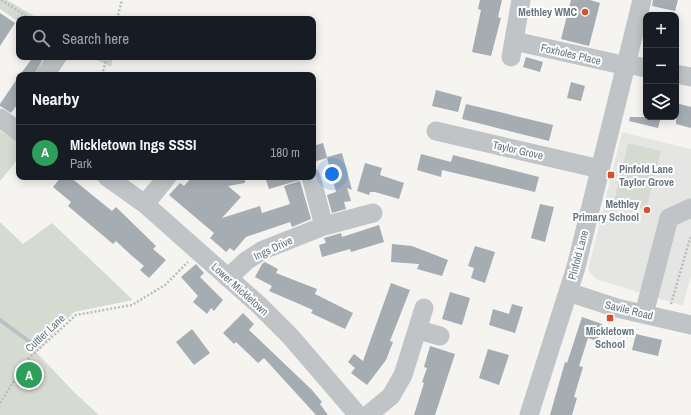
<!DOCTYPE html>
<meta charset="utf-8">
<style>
:root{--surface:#171b24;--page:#242831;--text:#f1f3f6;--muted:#9ea1a6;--line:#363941;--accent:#d93025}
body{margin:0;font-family:"Archivo Narrow",sans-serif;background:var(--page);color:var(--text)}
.controls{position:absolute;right:12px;top:12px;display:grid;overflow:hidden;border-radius:8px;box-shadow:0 2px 10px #0003}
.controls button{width:36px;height:36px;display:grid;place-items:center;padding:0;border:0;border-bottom:1px solid var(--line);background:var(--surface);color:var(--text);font:20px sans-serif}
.you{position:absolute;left:332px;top:174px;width:14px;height:14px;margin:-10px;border:3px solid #fff;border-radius:50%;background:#1a73e8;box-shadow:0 0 0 6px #1a73e833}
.badge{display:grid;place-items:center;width:26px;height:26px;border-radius:50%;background:var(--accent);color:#fff;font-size:13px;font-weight:700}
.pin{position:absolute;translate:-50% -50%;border:2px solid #fff;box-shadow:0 1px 4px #0006}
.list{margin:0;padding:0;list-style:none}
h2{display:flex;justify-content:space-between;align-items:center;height:52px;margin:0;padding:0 16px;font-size:17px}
h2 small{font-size:13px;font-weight:400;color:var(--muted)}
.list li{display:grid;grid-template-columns:26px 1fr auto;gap:12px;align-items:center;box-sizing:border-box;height:56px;padding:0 16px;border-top:1px solid var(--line)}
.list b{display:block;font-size:15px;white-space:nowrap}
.list p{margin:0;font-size:13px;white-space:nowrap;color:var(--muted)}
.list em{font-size:13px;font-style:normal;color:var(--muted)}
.icon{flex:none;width:22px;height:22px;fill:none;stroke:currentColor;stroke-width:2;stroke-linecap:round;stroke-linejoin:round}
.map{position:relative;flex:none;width:691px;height:415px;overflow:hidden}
.search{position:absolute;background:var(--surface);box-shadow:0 2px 10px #0003;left:16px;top:16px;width:300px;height:44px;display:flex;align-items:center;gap:10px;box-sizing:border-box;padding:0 14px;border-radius:8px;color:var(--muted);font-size:15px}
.panel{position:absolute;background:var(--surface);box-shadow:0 2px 10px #0003;left:16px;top:72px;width:300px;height:108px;border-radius:8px}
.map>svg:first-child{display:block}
.built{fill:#e5e6e4}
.green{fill:#d6dbd2}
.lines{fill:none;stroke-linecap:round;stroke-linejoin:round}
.stream{stroke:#b6c2c6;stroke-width:4}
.building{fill:#a5adb2}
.path{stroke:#babcbe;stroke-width:2.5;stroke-dasharray:2 2;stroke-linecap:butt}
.minor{stroke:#c0c4c7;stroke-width:19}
.poi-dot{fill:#db4d2b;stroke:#fff;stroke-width:1.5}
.labels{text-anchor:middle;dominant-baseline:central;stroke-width:4;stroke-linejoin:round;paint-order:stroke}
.poi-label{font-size:11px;font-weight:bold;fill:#657581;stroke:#fff;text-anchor:end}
.street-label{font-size:11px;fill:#657581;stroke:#fff}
</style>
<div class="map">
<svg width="691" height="415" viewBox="0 0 691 415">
<rect width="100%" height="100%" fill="#f5f4f1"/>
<path class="built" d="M 622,132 L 691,149 L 691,275 L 683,306 L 596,279 L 588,270 Z"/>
<path class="green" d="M 0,0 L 7,0 L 39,19 L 19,19 L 19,22 L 0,9 Z
M 91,57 L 113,57 L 111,67 Z
M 0,131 L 19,143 L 19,158 L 0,181 Z
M 628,143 L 661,151 L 646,210 L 614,201 Z
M 0,222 L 23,244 L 52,223 L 133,300 L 74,312 L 36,352 L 74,392 L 99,415 L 0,415 Z"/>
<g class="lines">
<path class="stream" d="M 0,320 L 30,342"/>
</g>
<path class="building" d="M 480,0 L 502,0 L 498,17 L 501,18 L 491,56 L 472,52 L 481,10 L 478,9 Z
M 571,0 L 590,0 L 600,3 L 589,46 L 561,39 Z
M 653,0 L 678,0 L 675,11 L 652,6 Z
M 0,13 L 15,23 L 0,46 Z
M 33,57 L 44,57 L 34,75 L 20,75 Z
M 526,57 L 543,62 L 540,72 L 523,67 Z
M 19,76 L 19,102 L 11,113 L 0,106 L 0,104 Z
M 571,82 L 585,86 L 581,101 L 567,98 Z
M 436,90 L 462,97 L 458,112 L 432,106 Z
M 676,103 L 691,107 L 691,128 L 676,124 Z
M 466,104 L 553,125 L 549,141 L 462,119 Z
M 630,117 L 661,117 L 658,128 L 629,121 Z
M 323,143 L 327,157 L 342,153 L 352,190 L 347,188 L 351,201 L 344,202 L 346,209 L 332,213 L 327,195 L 336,192 L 327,158 L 313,162 L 313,146 Z
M 421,154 L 451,162 L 453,155 L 539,177 L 535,192 L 442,170 L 441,177 L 417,170 Z
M 365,163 L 382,168 L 380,175 L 404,183 L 399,199 L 375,192 L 370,192 L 369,195 L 357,191 Z
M 61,177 L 70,177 L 112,211 L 116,207 L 156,246 L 153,249 L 166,260 L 149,278 L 140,270 L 144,266 L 131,255 L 116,241 L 113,244 L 68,206 L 71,202 L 53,187 Z
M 192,177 L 245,177 L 245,183 L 228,186 L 241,197 L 222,218 L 260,206 L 262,213 L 290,204 L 284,186 L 300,181 L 311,219 L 292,227 L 290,222 L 246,237 L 234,251 L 230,248 L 226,252 L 210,238 L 214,233 L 169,195 L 180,183 L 184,186 Z
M 265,177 L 300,177 L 300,180 L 269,189 Z
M 540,204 L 554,207 L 545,242 L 531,238 Z
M 379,225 L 384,242 L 351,252 L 350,249 L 322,257 L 319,245 L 326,243 L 324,238 L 341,233 L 342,237 Z
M 392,244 L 412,246 L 448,260 L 442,276 L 417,269 L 419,264 L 391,262 Z
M 475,246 L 495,252 L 485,283 L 471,278 L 474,268 L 468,266 Z
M 265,262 L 278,269 L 276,273 L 317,289 L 315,294 L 353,313 L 345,329 L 311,313 L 313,310 L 269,291 L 272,286 L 255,277 L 262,264 Z
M 196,264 L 204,273 L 200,277 L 223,300 L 214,311 L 211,308 L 207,314 L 193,302 L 198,296 L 181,277 Z
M 391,283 L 410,290 L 390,341 L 393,342 L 386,360 L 367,385 L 351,373 L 355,368 L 348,362 L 354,354 L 363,361 Z
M 450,292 L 470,298 L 462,325 L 442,319 Z
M 512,304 L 523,307 L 515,333 L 489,325 L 493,309 L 509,314 Z
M 243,313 L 254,324 L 249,330 L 312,390 L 322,402 L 320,404 L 328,415 L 316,415 L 264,358 L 258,363 L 236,342 L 234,344 L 223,333 Z
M 582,317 L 602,324 L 597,341 L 588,338 L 579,366 L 583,367 L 574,397 L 577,398 L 572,415 L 550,415 L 565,362 L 567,363 Z
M 192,329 L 210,353 L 194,365 L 176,342 Z
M 636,334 L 662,340 L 658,356 L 632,350 Z
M 430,346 L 455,354 L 435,415 L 414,415 L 424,383 L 422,382 L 427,368 L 424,367 Z
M 488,349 L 509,355 L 499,385 L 479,378 Z"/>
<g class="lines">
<path class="path" d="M 1,0 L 31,19
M 117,19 L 122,0
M 102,75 L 107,57
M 671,304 L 691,235
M 0,403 L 29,358 L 76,315 L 132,305 L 165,285 L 188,262"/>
<path class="minor" d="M 514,41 L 627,66
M 511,57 L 521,0
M 627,64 L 646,68
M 676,74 L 691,77
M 45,75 L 57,57
M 0,118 L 19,132
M 436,131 L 600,169
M 107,177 L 145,204 L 260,306 L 290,336 L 358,415
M 311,177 L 324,226
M 145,204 L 167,177
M 228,278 L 246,261 L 263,250 L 324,226 L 373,213
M 568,292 L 617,308 L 691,325
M 644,314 L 669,218 L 691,208
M 418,330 L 440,336
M 368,415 L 391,396 L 403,375 L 424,308
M 529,415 L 576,267 L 642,0"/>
</g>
<g class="poi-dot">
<circle cx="585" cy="12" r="4"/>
<rect x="607" y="171" width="8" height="8" rx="2"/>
<circle cx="647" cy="210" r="4"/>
<rect x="606" y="314" width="8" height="8" rx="2"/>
</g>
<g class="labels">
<g class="poi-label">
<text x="577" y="12">Methley WMC</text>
<text x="619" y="169" text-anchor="start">Pinfold Lane<tspan x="619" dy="13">Taylor Grove</tspan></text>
<text x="639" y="204">Methley<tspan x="639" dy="13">Primary School</tspan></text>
<text x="610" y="331" text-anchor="middle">Mickletown<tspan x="610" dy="13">School</tspan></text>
</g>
<g class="street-label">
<text transform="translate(571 54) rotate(13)">Foxholes Place</text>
<text transform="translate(518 150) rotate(13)">Taylor Grove</text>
<text transform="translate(273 248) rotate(-25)">Ings Drive</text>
<text transform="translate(578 255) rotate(-75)">Pinfold Lane</text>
<text transform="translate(240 289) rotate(42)">Lower Mickletown</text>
<text transform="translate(629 310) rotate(14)">Savile Road</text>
<text transform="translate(45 333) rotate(-43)">Cuttler Lane</text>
</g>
</g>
</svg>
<div class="controls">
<button>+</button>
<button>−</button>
<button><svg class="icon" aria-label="layers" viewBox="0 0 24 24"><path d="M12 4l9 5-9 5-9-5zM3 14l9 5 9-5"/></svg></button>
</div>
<div class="you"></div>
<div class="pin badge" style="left:29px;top:375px;background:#2e9e5b">A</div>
<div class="search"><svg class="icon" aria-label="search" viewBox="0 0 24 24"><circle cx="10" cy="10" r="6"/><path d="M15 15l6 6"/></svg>Search here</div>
<section class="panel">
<h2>Nearby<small></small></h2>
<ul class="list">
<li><span class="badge" style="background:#2e9e5b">A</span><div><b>Mickletown Ings SSSI</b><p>Park</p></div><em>180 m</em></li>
</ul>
</section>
</div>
